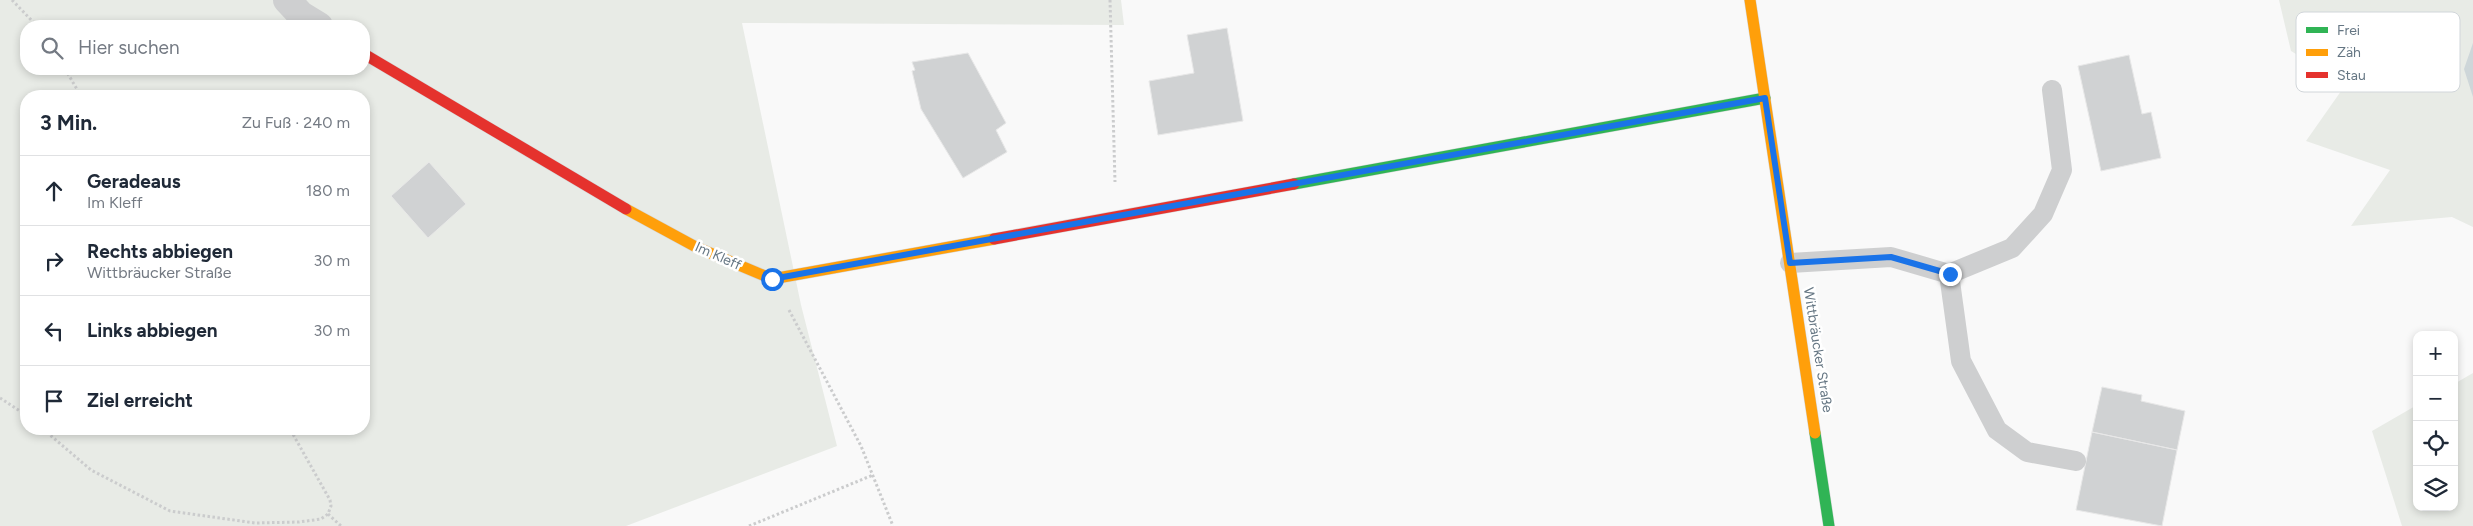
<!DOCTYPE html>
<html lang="de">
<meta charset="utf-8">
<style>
:root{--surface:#fff;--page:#f2f2f3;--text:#1f2937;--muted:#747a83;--line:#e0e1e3}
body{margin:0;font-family:Figtree,sans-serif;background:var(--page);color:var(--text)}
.controls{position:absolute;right:15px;bottom:15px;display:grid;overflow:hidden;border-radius:10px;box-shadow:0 2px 8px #0003}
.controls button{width:45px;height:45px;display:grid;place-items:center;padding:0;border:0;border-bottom:1px solid var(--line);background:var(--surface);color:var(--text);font:25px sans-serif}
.stop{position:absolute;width:15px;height:15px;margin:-11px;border:4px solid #1a73e8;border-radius:50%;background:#fff}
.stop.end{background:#1a73e8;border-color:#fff;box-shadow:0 1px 5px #0008}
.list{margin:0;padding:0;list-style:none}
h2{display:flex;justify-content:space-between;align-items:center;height:65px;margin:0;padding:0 20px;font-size:21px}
h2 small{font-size:16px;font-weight:400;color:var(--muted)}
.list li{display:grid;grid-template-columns:32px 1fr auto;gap:15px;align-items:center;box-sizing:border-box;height:70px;padding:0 20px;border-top:1px solid var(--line)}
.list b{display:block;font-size:19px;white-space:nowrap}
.list p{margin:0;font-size:16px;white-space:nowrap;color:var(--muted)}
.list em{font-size:16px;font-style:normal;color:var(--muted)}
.icon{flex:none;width:28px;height:28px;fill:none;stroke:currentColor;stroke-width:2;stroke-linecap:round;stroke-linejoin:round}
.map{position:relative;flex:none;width:2473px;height:526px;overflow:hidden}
.search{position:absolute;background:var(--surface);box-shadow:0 2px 8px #0003;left:20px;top:20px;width:350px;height:55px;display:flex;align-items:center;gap:12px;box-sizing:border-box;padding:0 18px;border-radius:20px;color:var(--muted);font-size:19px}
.panel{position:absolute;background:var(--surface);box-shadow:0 2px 8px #0003;left:20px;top:90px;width:350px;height:345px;border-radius:20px}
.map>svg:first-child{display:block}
.green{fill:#e8ebe6;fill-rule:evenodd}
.water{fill:#ced6d9}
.building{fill:#d0d2d3;stroke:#e8e8e8}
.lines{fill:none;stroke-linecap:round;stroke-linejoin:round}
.fast-casing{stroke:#d5d6d7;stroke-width:12}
.slow-casing{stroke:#d5d6d7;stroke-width:12}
.jam-casing{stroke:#d5d6d7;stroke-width:12}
.path{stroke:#cbcccd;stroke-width:3;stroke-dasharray:2.5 2.5;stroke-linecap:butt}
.lane{stroke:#cecfd0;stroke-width:20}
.street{stroke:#cecfd0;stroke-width:28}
.fast{stroke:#30b455;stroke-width:11}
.slow{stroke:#ff9f0a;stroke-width:11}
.jam{stroke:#e5322d;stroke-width:11}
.route{stroke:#1a73e8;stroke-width:6}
.labels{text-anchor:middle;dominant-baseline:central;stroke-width:5;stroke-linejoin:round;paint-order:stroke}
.street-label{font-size:14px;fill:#657683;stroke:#fff}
.key{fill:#fff;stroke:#d1d6da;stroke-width:1}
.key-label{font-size:14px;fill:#657683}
</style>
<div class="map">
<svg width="2473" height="526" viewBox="0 0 2473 526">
<rect width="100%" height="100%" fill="#f9f9f9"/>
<path class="green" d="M 0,0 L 1121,0 L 1124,25 L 742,23 L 801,305 L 837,446 L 626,526 L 0,526 ZM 26,26 L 364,26 L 364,69 L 26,69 ZM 26,96 L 364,96 L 364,429 L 26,429 Z
M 2279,0 L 2473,0 L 2473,227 L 2452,217 L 2351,226 L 2390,170 L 2306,141 L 2346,84 L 2291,51 Z
M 2473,373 L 2473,526 L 2402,526 L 2372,431 L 2417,405 L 2417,507 L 2454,507 L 2454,384 Z"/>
<path class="water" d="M 2473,43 L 2473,97 L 2464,69 Z"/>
<path class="building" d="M 1227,28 L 1243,121 L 1158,135 L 1149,81 L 1194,73 L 1187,35 Z
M 968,53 L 1006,123 L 996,130 L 1007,152 L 963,178 L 921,109 L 912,71 L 915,70 L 912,62 Z
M 2129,55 L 2142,114 L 2151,112 L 2161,158 L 2101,171 L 2078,66 Z
M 429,162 L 466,204 L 428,238 L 391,196 Z
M 2102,387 L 2142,395 L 2141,401 L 2185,411 L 2177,450 L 2092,432 Z
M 2092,432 L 2177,450 L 2162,526 L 2076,510 Z"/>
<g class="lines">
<g class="fast-casing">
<path id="fast" d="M 1294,184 L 1765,98
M 1815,433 L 1829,526"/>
</g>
<g class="slow-casing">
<path id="slow" d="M 1750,0 L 1815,433
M 626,209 L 696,247 L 772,279 L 994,239"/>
</g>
<g class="jam-casing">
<path id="jam" d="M 364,54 L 626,209
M 994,239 L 1294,184"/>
</g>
<path class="path" d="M 12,0 L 37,26
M 1110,0 L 1115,182
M 65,69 L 81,96
M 789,310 L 861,446 L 893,526
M 0,398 L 26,415
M 43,429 L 91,470 L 170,511 L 255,523 L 299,522 L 321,519 L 328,514 L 331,506 L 330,500 L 290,429
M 328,514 L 341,526
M 749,526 L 873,475"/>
<path class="lane" d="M 1790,263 L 1891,257 L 1949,274 L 2012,248 L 2043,214 L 2062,170 L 2052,90
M 1949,274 L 1961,361 L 1997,430 L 2027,452 L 2076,461"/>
<path class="street" d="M 287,0 L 301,15 L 319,26"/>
<use href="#fast" class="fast"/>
<use href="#slow" class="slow"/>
<use href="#jam" class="jam"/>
</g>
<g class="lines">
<path class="route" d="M 772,279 L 1765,98 L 1790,263 L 1891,257 L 1950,274"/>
</g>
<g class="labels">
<g class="street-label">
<text transform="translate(718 256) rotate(24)">Im Kleff</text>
<text transform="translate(1818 350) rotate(81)">Wittbräucker Straße</text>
</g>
</g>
<rect x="2296" y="12" width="164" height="80" rx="8" class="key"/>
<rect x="2306" y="27" width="22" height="6" fill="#30b455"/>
<rect x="2306" y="49" width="22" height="7" fill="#ff9f0a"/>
<rect x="2306" y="72" width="22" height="6" fill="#e5322d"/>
<g class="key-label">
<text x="2337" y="35">Frei</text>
<text x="2337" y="57">Zäh</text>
<text x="2337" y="80">Stau</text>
</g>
</svg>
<div class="controls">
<button>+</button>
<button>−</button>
<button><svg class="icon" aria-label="locate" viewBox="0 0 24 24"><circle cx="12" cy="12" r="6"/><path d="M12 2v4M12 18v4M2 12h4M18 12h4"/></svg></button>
<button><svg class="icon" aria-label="layers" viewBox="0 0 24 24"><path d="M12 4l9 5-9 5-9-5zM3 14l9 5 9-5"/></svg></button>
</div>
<div class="stop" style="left:772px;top:279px"></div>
<div class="stop end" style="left:1950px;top:274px"></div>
<div class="search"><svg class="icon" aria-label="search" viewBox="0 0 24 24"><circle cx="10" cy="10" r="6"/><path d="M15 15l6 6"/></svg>Hier suchen</div>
<section class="panel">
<h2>3 Min.<small>Zu Fuß · 240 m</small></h2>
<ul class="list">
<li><svg class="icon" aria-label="ahead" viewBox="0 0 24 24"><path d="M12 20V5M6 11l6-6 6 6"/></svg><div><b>Geradeaus</b><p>Im Kleff</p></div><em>180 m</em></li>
<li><svg class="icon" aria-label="right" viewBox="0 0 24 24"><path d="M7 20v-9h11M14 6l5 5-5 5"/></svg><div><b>Rechts abbiegen</b><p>Wittbräucker Straße</p></div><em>30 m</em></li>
<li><svg class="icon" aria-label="left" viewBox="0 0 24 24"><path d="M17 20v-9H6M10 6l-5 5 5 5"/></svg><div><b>Links abbiegen</b></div><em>30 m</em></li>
<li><svg class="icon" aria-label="arrive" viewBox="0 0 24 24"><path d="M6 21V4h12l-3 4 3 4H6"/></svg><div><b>Ziel erreicht</b></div></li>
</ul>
</section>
</div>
